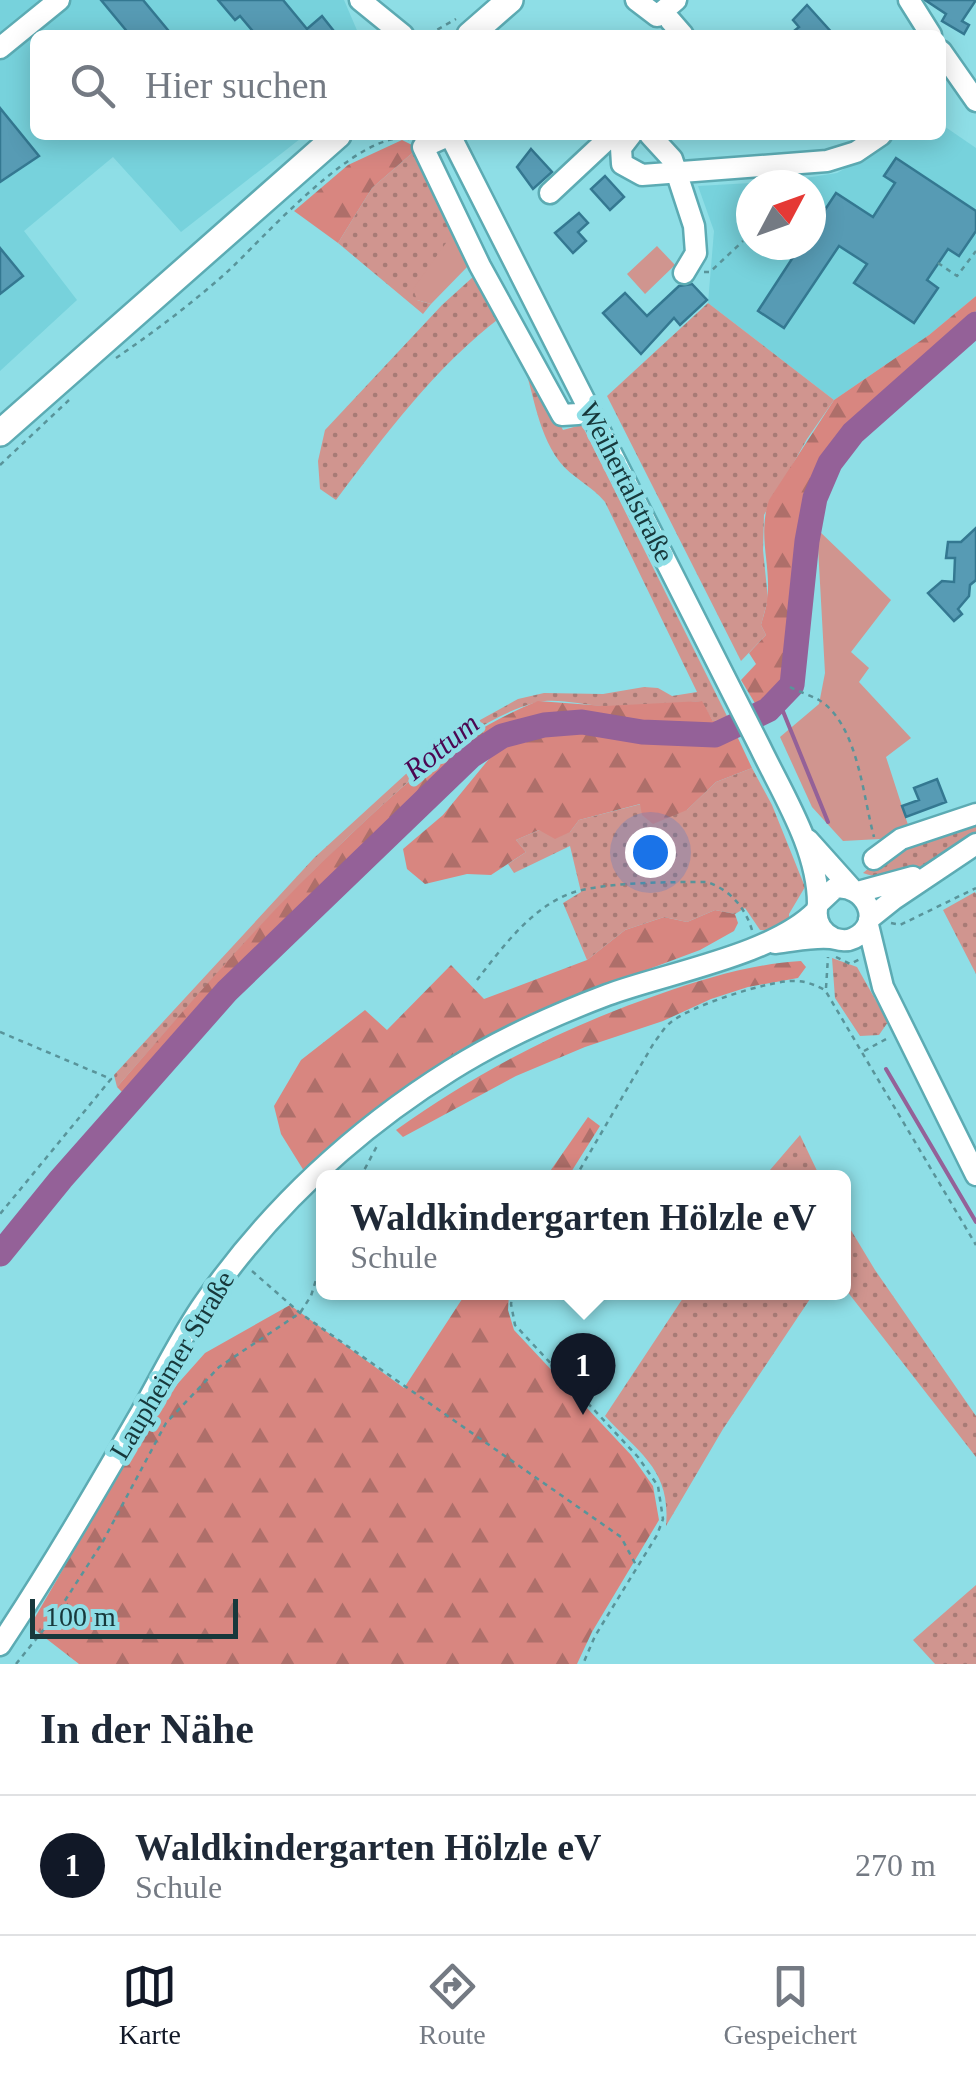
<!DOCTYPE html>
<html lang="de">
<meta charset="utf-8">
<style>
:root{--surface:#fff;--page:#f6f6f7;--text:#1f2937;--muted:#747a83;--line:#e0e1e3;--accent:#111827}
body{margin:0;font-family:Georgia,serif;background:var(--page);color:var(--text)}
.compass{position:absolute;left:736px;top:170px;width:90px;height:90px;border-radius:50%;background:var(--surface);box-shadow:0 5px 25px #0003;rotate:49deg}
.scale{position:absolute;left:30px;bottom:25px;width:208px;box-sizing:border-box;padding-left:10px;border:5px solid #17383b;border-top:0;font-size:28px;line-height:35px;white-space:nowrap;color:#17383b;-webkit-text-stroke:8px #8edee6;paint-order:stroke}
.you{position:absolute;left:650px;top:852px;width:35px;height:35px;margin:-25px;border:8px solid #fff;border-radius:50%;background:#1a73e8;box-shadow:0 0 0 15px #1a73e833}
.badge{display:grid;place-items:center;width:65px;height:65px;border-radius:50%;background:var(--accent);color:#fff;font-size:32px;font-weight:700}
.pin{position:absolute;translate:-50% -82px;filter:drop-shadow(0 2px 5px #0008)}
.pin::after{content:'';position:absolute;top:52px;width:35px;height:30px;background:inherit;clip-path:polygon(0 0,100% 0,50% 100%)}
.popup{position:absolute;left:316px;top:1170px;width:535px;height:130px;box-sizing:border-box;display:grid;place-content:center;border-radius:15px;background:var(--surface);filter:drop-shadow(0 2px 8px #0005);font-size:32px;white-space:nowrap;color:var(--muted)}
.popup b{font-size:38px;color:var(--text)}
.popup::after{content:'';position:absolute;left:50%;top:100%;margin-left:-20px;border:20px solid transparent;border-top-color:var(--surface)}
.list{margin:0;padding:0;list-style:none}
h2{display:flex;justify-content:space-between;align-items:center;height:130px;margin:0;padding:0 40px;font-size:42px}
h2 small{font-size:32px;font-weight:400;color:var(--muted)}
.list li{display:grid;grid-template-columns:65px 1fr auto;gap:30px;align-items:center;box-sizing:border-box;height:140px;padding:0 40px;border-top:2px solid var(--line)}
.list b{display:block;font-size:38px;white-space:nowrap}
.list p{margin:0;font-size:32px;white-space:nowrap;color:var(--muted)}
.list em{font-size:32px;font-style:normal;color:var(--muted)}
.icon{flex:none;width:55px;height:55px;fill:none;stroke:currentColor;stroke-width:2;stroke-linecap:round;stroke-linejoin:round}
.map{position:relative;flex:none;width:976px;height:1664px;overflow:hidden}
.search{position:absolute;background:var(--surface);box-shadow:0 5px 25px #0003;left:30px;right:30px;top:30px;height:110px;display:flex;align-items:center;gap:25px;box-sizing:border-box;padding:0 35px;border-radius:15px;color:var(--muted);font-size:38px}
.sheet{height:270px;background:var(--surface)}
nav{display:flex;justify-content:space-around;align-items:center;box-sizing:border-box;height:140px;border-top:2px solid var(--line);background:var(--surface);font-size:28px;color:var(--muted)}
nav a{display:grid;justify-items:center;gap:5px}
nav .on{color:var(--accent)}
.map>svg:first-child{display:block}
.built{fill:#77d2dc;fill-rule:evenodd}
.grass{fill:url(#grass-dots)}
.forest{fill:url(#forest-firs)}
.garden{fill:#d0958f}
.lines{fill:none;stroke-linecap:round;stroke-linejoin:round}
.stream{stroke:#946198;stroke-width:4}
.river{stroke:#946198;stroke-width:25}
.building{fill:#579bb4;stroke:#347891;stroke-width:2.5}
.minor-casing{stroke:#5cabb3;stroke-width:25}
.major-casing{stroke:#5cabb3;stroke-width:30}
.path{stroke:#59949a;stroke-width:2.5;stroke-dasharray:5 5;stroke-linecap:butt}
.minor{stroke:#fff;stroke-width:20}
.major{stroke:#fff;stroke-width:25}
.labels{text-anchor:middle;dominant-baseline:central;stroke-width:10;stroke-linejoin:round;paint-order:stroke}
.street-label{font-size:28px;fill:#17383b;stroke:#8edee6}
.water-label{font-size:30px;font-style:italic;fill:#4c0752;stroke:#8edee6}
</style>
<div class="map">
<svg width="976" height="1664" viewBox="0 0 976 1664">
<defs>
<pattern id="grass-dots" width="8" height="8" patternUnits="userSpaceOnUse" patternTransform="scale(2.5)"><rect width="8" height="8" fill="#d0958f"/><path d="M2 2h.1M6 6h.1" fill="none" stroke="#a87b76" stroke-width="1.8" stroke-linecap="round"/></pattern>
<pattern id="forest-firs" width="22" height="20" patternUnits="userSpaceOnUse" patternTransform="scale(2.5)"><rect width="22" height="20" fill="#d88680"/><path d="M5 1l3.5 6h-7zM16 11l3.5 6h-7z" fill="#ae6f6a"/></pattern>
</defs>
<rect width="100%" height="100%" fill="#8edee6"/>
<path class="built" d="M 0,0 L 344,0 L 359,35 L 35,35 L 35,135 L 305,135 L 181,232 L 113,157 L 24,231 L 77,300 L 0,371 Z
M 941,124 L 976,148 L 976,296 L 929,335 L 834,400 L 708,303 L 714,231 L 698,186 L 786,181 L 837,173 L 875,151 L 894,135 L 941,135 ZM 751,185 L 811,185 L 811,245 L 751,245 Z"/>
<path class="grass" d="M 418,148 L 456,229 L 417,300 L 431,304 L 423,314 L 338,243 L 372,188 Z
M 474,276 L 482,278 L 563,430 L 581,425 L 585,431 L 729,720 L 713,721 L 701,701 C 669,704 635,707 602,706 C 581,705 555,697 534,703 C 475,720 422,769 378,809 C 284,895 201,991 117,1087 L 114,1075 L 314,858 L 442,741 L 518,699 L 544,693 L 603,694 L 644,687 L 658,688 L 672,696 L 697,692 L 605,502 C 592,486 571,477 559,461 C 535,428 534,388 519,352 C 514,340 507,329 501,317 C 435,367 385,435 336,500 L 320,489 L 318,461 L 325,430 L 442,305 Z
M 708,303 L 834,400 L 807,439 L 764,515 L 763,550 L 768,599 L 761,625 L 766,635 L 741,661 L 607,396 Z
M 752,768 L 772,805 L 805,887 L 789,914 L 789,923 L 773,931 L 760,930 L 745,908 L 735,914 L 715,910 L 687,922 L 664,917 L 625,930 L 587,960 L 563,903 L 581,892 L 570,846 L 514,873 L 508,864 L 526,852 L 516,840 L 539,830 L 570,832 L 579,820 L 641,804 L 687,810 L 716,782 Z
M 976,817 L 976,833 C 946,852 901,888 863,873 L 898,844 Z
M 975,892 L 976,894 L 976,974 L 943,910 Z
M 832,958 L 857,967 L 888,1022 L 879,1035 L 860,1036 L 835,998 Z
M 800,1135 L 820,1177 L 764,1177 Z
M 843,1217 L 875,1270 L 976,1416 L 976,1457 L 843,1286 Z
M 687,1292 L 814,1293 L 723,1429 L 666,1526 C 671,1470 640,1454 605,1416 Z
M 976,1585 L 976,1664 L 935,1664 L 913,1640 Z"/>
<path class="forest" d="M 402,140 L 418,148 L 372,188 L 338,243 L 294,211 L 348,165 Z
M 976,296 L 976,311 L 964,325 L 863,415 L 820,460 L 807,488 L 796,535 L 785,677 L 756,705 L 741,680 L 756,664 L 749,653 L 766,635 L 761,625 C 763,617 766,609 767,601 C 772,566 757,537 769,500 L 834,400 L 929,335 Z
M 538,701 L 605,706 L 702,701 L 713,721 L 729,720 L 731,725 L 535,719 L 484,740 L 414,796 L 181,1031 L 125,1095 L 117,1087 C 191,1002 264,916 346,839 C 407,781 459,733 538,701 Z
M 569,729 C 619,733 691,754 737,736 L 752,768 L 716,782 L 687,810 L 653,824 L 642,815 L 640,804 L 579,820 L 570,832 L 555,839 L 539,830 L 516,840 L 526,852 L 491,875 L 467,874 L 425,884 L 407,869 L 403,849 L 443,815 L 498,748 L 522,737 Z
M 715,910 L 735,914 L 738,923 L 734,931 L 700,950 L 574,997 L 458,1051 L 304,1171 L 281,1134 L 274,1106 L 301,1060 L 365,1010 L 387,1030 L 451,965 L 484,999 L 587,960 L 625,930 L 664,917 L 687,922 Z
M 801,961 L 806,967 L 798,978 L 748,987 L 711,999 L 663,1021 L 585,1047 L 516,1076 L 403,1137 L 396,1130 C 478,1071 564,1027 660,994 C 706,978 752,964 801,961 Z
M 588,1117 L 600,1126 L 568,1177 L 546,1177 Z
M 466,1293 L 509,1293 L 508,1310 L 514,1330 L 631,1455 L 653,1486 L 659,1520 L 592,1632 L 577,1664 L 79,1664 L 30,1626 L 157,1407 L 205,1353 L 290,1305 L 404,1388 Z"/>
<path class="garden" d="M 456,229 L 471,263 L 431,304 L 417,300 L 413,289 Z
M 657,246 L 675,265 L 645,294 L 627,274 Z
M 817,529 L 891,600 L 851,652 L 869,668 L 859,682 L 911,738 L 886,757 L 910,831 L 880,839 L 843,841 L 812,807 L 780,737 L 819,704 L 825,673 Z"/>
<g class="lines">
<path class="stream" d="M 778,699 L 828,822
M 886,1069 L 976,1222"/>
<path class="river" d="M 0,1254 L 61,1179 L 227,991 L 471,756 L 502,736 L 544,725 L 582,722 L 642,732 L 715,735 L 768,710 L 792,685 L 807,541 L 815,498 L 830,463 L 853,433 L 976,324"/>
</g>
<path class="building" d="M 101,0 L 143,0 L 172,35 L 130,35 Z
M 218,0 L 283,0 L 307,29 L 322,16 L 337,35 L 256,35 L 240,16 L 235,20 Z
M 925,0 L 976,0 L 962,21 L 969,25 L 964,34 L 942,21 L 946,14 Z
M 807,5 L 834,35 L 789,35 L 799,27 L 793,20 Z
M 0,108 L 39,156 L 0,182 Z
M 531,149 L 552,172 L 533,189 L 517,167 Z
M 896,158 L 976,211 L 976,231 L 959,256 L 948,249 L 927,280 L 938,288 L 914,323 L 854,283 L 867,264 L 839,246 L 784,328 L 758,311 L 801,245 L 811,245 L 811,231 L 836,193 L 873,217 L 895,183 L 884,176 Z
M 605,176 L 624,197 L 610,210 L 591,189 Z
M 579,213 L 588,223 L 578,232 L 586,241 L 573,253 L 555,233 Z
M 0,248 L 23,276 L 0,294 Z
M 692,284 L 707,300 L 680,325 L 674,318 L 641,354 L 603,313 L 625,293 L 647,316 L 679,286 Z
M 976,528 L 976,580 L 970,585 L 969,596 L 958,609 L 962,614 L 954,621 L 928,593 L 942,581 L 954,582 L 955,558 L 946,558 L 948,542 L 961,542 Z
M 937,779 L 946,802 L 906,817 L 902,806 L 919,800 L 914,788 Z"/>
<g class="lines">
<g class="minor-casing">
<path id="minor" d="M 360,0 L 403,35
M 636,0 L 657,16 L 676,0
M 909,0 L 931,35
M 670,20 L 683,35
M 0,48 L 59,0
M 941,51 L 976,101
M 450,135 L 760,747 C 783,795 818,849 818,904
M 450,135 L 423,147 L 480,266 L 562,415 L 578,414 L 590,409
M 631,135 L 621,148 L 622,164 L 642,175 L 827,161 L 856,152 L 881,135
M 650,135 L 672,159 L 694,226 L 696,253 L 684,273
M 550,193 L 612,135
M 808,840 L 851,888
M 874,859 L 901,839 L 976,814
M 858,892 L 913,877
M 869,919 L 894,899 L 976,844
M 868,925 L 883,987 L 976,1175
M 775,943 C 794,941 813,936 831,938 C 840,940 846,942 854,938 C 885,923 865,883 835,888 L 818,904 C 814,919 819,931 833,938
M 0,1645 C 50,1570 96,1491 141,1413 C 162,1376 181,1336 205,1302 C 270,1209 355,1130 451,1070 C 499,1040 554,1015 607,995 C 666,973 773,955 816,911"/>
</g>
<g class="major-casing">
<path id="major" d="M 470,35 L 510,0
M 0,433 L 338,135"/>
</g>
<path class="path" d="M 418,32 L 433,32 L 456,19
M 938,263 L 957,276 L 976,251
M 704,272 L 710,272 L 743,241
M 116,358 C 154,332 191,304 226,273 C 262,240 359,128 409,139
M 0,465 L 69,400
M 790,687 C 799,692 810,695 819,700 C 858,724 863,797 874,837
M 891,923 L 900,925 L 976,888
M 836,957 L 850,964 L 860,959
M 477,980 C 504,945 537,900 582,890 C 619,882 669,882 707,882 C 730,890 745,907 752,930
M 826,988 L 828,957
M 0,1032 L 111,1079 L 0,1214
M 864,1051 L 888,1038
M 360,1178 L 378,1144
M 575,1178 L 655,1041 C 660,1036 664,1027 670,1023 C 689,1006 770,980 795,981 C 806,981 815,985 825,990 L 976,1245
M 252,1271 L 300,1313 L 621,1537 L 637,1567
M 513,1292 L 511,1304 L 515,1325 L 638,1457 L 658,1486 L 663,1519 L 657,1535 L 595,1636 L 583,1664
M 16,1664 L 57,1613 L 102,1543 L 166,1423 L 219,1367 L 300,1313 L 311,1296 L 323,1257"/>
<use href="#minor" class="minor"/>
<use href="#major" class="major"/>
</g>
<g class="labels">
<g class="street-label">
<text transform="translate(627 482) rotate(63)">Weihertalstraße</text>
<text transform="translate(172 1365) rotate(-59)">Laupheimer Straße</text>
</g>
<g class="water-label">
<text transform="translate(441 746) rotate(-39)">Rottum</text>
</g>
</g>
</svg>
<svg class="compass" viewBox="-18 -18 36 36"><path d="M0-13l5 13h-10z" fill="#e53935"/><path d="M0 13l5-13h-10z" fill="#747a83"/></svg>
<div class="scale">100 m</div>
<div class="you"></div>
<div class="pin badge" style="left:583px;top:1415px">1</div>
<div class="popup"><b>Waldkindergarten Hölzle eV</b>Schule</div>
<div class="search"><svg class="icon" aria-label="search" viewBox="0 0 24 24"><circle cx="10" cy="10" r="6"/><path d="M15 15l6 6"/></svg>Hier suchen</div>
</div>
<section class="sheet">
<h2>In der Nähe<small></small></h2>
<ul class="list">
<li><span class="badge">1</span><div><b>Waldkindergarten Hölzle eV</b><p>Schule</p></div><em>270 m</em></li>
</ul>
</section>
<nav>
<a class="on"><svg class="icon" aria-label="map" viewBox="0 0 24 24"><path d="M3 6l6-2 6 2 6-2v14l-6 2-6-2-6 2zM9 4v14M15 6v14"/></svg>Karte</a>
<a><svg class="icon" aria-label="directions" viewBox="0 0 24 24"><path d="M12 3l9 9-9 9-9-9zM9 14v-3h6M13 9l2 2-2 2"/></svg>Route</a>
<a><svg class="icon" aria-label="saved" viewBox="0 0 24 24"><path d="M7 4h10v16l-5-4-5 4z"/></svg>Gespeichert</a>
</nav>
